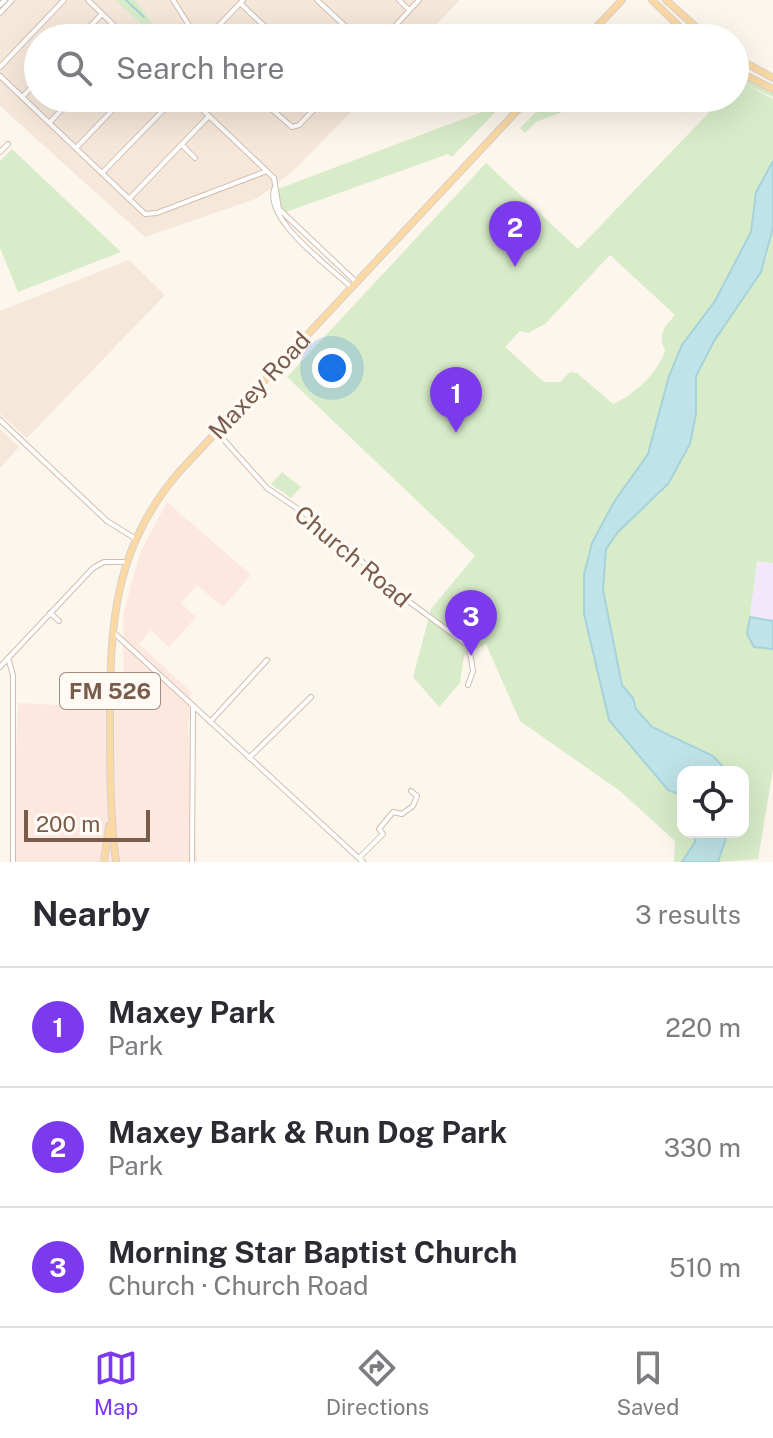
<!DOCTYPE html>
<meta charset="utf-8">
<style>
:root{--surface:#fff;--page:#f2f2f3;--text:#2b2b33;--muted:#7c7c81;--line:#e1e1e2;--accent:#7c3aed}
body{margin:0;font-family:"Public Sans",sans-serif;background:var(--page);color:var(--text)}
.controls{position:absolute;right:24px;bottom:24px;display:grid;overflow:hidden;border-radius:16px;box-shadow:0 8px 32px #0002}
.controls button{width:72px;height:72px;display:grid;place-items:center;padding:0;border:0;border-bottom:2px solid var(--line);background:var(--surface);color:var(--text);font:40px sans-serif}
.scale{position:absolute;left:24px;bottom:20px;width:126px;box-sizing:border-box;padding-left:8px;border:4px solid #7a5c4d;border-top:0;font-size:22px;line-height:28px;white-space:nowrap;color:#7a5c4d;-webkit-text-stroke:6px #fffaf3;paint-order:stroke}
.you{position:absolute;left:332px;top:368px;width:28px;height:28px;margin:-20px;border:6px solid #fff;border-radius:50%;background:#1a73e8;box-shadow:0 0 0 12px #1a73e833}
.badge{display:grid;place-items:center;width:52px;height:52px;border-radius:50%;background:var(--accent);color:#fff;font-size:26px;font-weight:700}
.pin{position:absolute;translate:-50% -66px;filter:drop-shadow(0 2px 4px #0008)}
.pin::after{content:'';position:absolute;top:42px;width:28px;height:24px;background:inherit;clip-path:polygon(0 0,100% 0,50% 100%)}
.list{margin:0;padding:0;list-style:none}
h2{display:flex;justify-content:space-between;align-items:center;height:104px;margin:0;padding:0 32px;font-size:34px}
h2 small{font-size:26px;font-weight:400;color:var(--muted)}
.list li{display:grid;grid-template-columns:52px 1fr auto;gap:24px;align-items:center;box-sizing:border-box;height:120px;padding:0 32px;border-top:2px solid var(--line)}
.list b{display:block;font-size:30px;white-space:nowrap}
.list p{margin:0;font-size:26px;white-space:nowrap;color:var(--muted)}
.list em{font-size:26px;font-style:normal;color:var(--muted)}
.icon{flex:none;width:44px;height:44px;fill:none;stroke:currentColor;stroke-width:2;stroke-linecap:round;stroke-linejoin:round}
.map{position:relative;flex:none;width:773px;height:862px;overflow:hidden}
.search{position:absolute;background:var(--surface);box-shadow:0 8px 32px #0002;left:24px;right:24px;top:24px;height:88px;display:flex;align-items:center;gap:20px;box-sizing:border-box;padding:0 28px;border-radius:44px;color:var(--muted);font-size:30px}
.sheet{height:464px;background:var(--surface)}
nav{display:flex;justify-content:space-around;align-items:center;box-sizing:border-box;height:112px;border-top:2px solid var(--line);background:var(--surface);font-size:22px;color:var(--muted)}
nav a{display:grid;justify-items:center;gap:4px}
nav .on{color:var(--accent)}
.map>svg:first-child{display:block}
.residential{fill:#f5e8da}
.commercial{fill:#fde8e0}
.education{fill:#f3e8fa}
.green{fill:#d8ecc9;fill-rule:evenodd}
.water{fill:#bfe3e8;stroke:#a5d3da;stroke-width:2}
.lines{fill:none;stroke-linecap:round;stroke-linejoin:round}
.stream{stroke:#a5d3da;stroke-width:2}
.minor-casing{stroke:#d1beb0;stroke-width:6}
.major-casing{stroke:#dad1cd;stroke-width:8}
.minor{stroke:#fff;stroke-width:4}
.major{stroke:#fbd9a5;stroke-width:6}
.labels{text-anchor:middle;dominant-baseline:central;stroke-width:7;stroke-linejoin:round;paint-order:stroke}
.shield{fill:#fffaf3;stroke:#a28b7f;stroke-width:2}
.shield-label{font-size:22px;font-weight:bold;fill:#7a5c4d}
.street-label{font-size:24px;fill:#7a5c4d;stroke:#fffaf3}
</style>
<div class="map">
<svg width="773" height="862" viewBox="0 0 773 862">
<rect width="100%" height="100%" fill="#fdf6ec"/>
<path class="residential" d="M 0,0 L 115,0 L 145,28 L 153,24 L 135,0 L 460,0 L 423,38 L 38,38 L 38,98 L 365,98 L 294,170 L 258,198 L 145,237 L 0,106 Z
M 129,260 L 165,295 L 27,438 L 0,414 L 0,311 Z
M 0,429 L 19,447 L 0,468 Z"/>
<path class="commercial" d="M 167,502 L 251,575 L 223,607 L 197,585 L 181,603 L 196,617 L 169,647 L 151,630 L 139,644 L 191,692 L 188,726 L 197,862 L 12,862 L 18,703 L 124,708 L 123,616 L 140,553 Z"/>
<path class="education" d="M 757,561 L 773,563 L 773,621 L 750,617 Z"/>
<path class="green" d="M 115,0 L 135,0 L 153,24 L 145,28 Z
M 735,73 L 773,92 L 773,97 L 745,84 L 773,99 L 773,161 L 756,192 L 751,232 L 715,301 L 682,345 L 669,376 L 648,454 L 614,502 L 592,543 L 584,614 L 594,650 L 668,790 L 683,796 L 683,832 L 695,832 L 695,842 L 682,862 L 674,862 L 675,841 L 620,791 L 520,721 L 486,644 L 464,656 L 460,683 L 439,707 L 413,677 L 431,609 L 475,556 L 287,377 L 486,163 L 578,249 L 723,98 L 735,98 L 735,86 L 740,80 ZM 610,255 L 675,315 C 665,327 657,334 665,350 C 660,371 633,396 613,404 L 577,373 L 570,372 L 560,382 L 544,382 L 505,347 L 520,331 L 528,333 L 545,324 Z
M 568,98 L 599,98 L 536,122 L 525,133 L 520,128 L 539,109 Z
M 503,104 L 452,157 L 448,154 L 286,212 L 280,207 L 278,189 Z
M 12,149 L 121,252 L 18,292 L 0,248 L 0,161 Z
M 773,228 L 773,563 L 757,561 L 750,616 L 773,621 L 773,769 L 758,859 L 718,862 L 728,832 L 743,832 L 743,772 L 728,772 C 703,746 662,742 638,712 C 615,683 593,587 606,549 C 616,521 654,507 668,482 C 679,464 691,435 696,415 C 699,401 693,385 698,372 C 713,336 740,308 760,274 C 767,261 770,243 773,228 Z
M 282,472 L 301,487 L 291,498 L 271,484 Z"/>
<path class="water" d="M 773,161 L 773,228 L 761,272 L 714,341 L 696,376 L 696,414 L 690,444 L 668,484 L 618,532 L 606,549 L 603,590 L 622,685 L 633,698 L 636,709 L 652,727 L 713,756 L 728,772 L 683,772 L 683,796 L 668,790 L 609,720 L 584,614 L 584,575 L 592,543 L 614,502 L 648,454 L 669,376 L 682,345 L 715,301 L 751,232 L 756,192 Z
M 750,617 L 773,621 L 773,649 L 754,647 L 747,634 Z
M 695,832 L 728,832 L 718,862 L 682,862 L 695,842 Z"/>
<g class="lines">
<path class="stream" d="M 126,0 L 144,17"/>
<g class="minor-casing">
<path id="minor" d="M 88,0 L 127,38
M 173,0 L 197,38
M 317,0 L 358,38
M 399,0 L 409,10
M 240,3 L 277,38
M 0,5 L 5,0
M 0,13 L 12,0
M 79,38 L 102,14
M 207,38 L 243,0
M 384,38 L 419,0
M 0,67 L 64,0
M 0,76 L 145,214 L 157,213 L 267,171
M 23,96 L 38,81
M 190,98 L 274,178 L 279,209 L 356,282
M 259,98 L 292,127 L 299,125 L 325,98
M 511,98 L 521,106
M 50,122 L 73,98
M 182,145 L 195,158
M 76,148 L 124,98
M 0,152 L 8,144
M 102,173 L 175,98
M 274,189 C 265,221 329,266 351,287
M 129,199 L 209,116
M 0,420 L 107,521 L 136,539
M 216,431 L 267,488 L 320,524 L 396,592 L 469,646 L 473,671 L 468,685
M 50,613 L 59,621
M 113,632 L 363,862
M 8,658 L 13,675 L 13,862
M 0,667 L 93,568 L 104,562 L 126,562
M 210,722 L 267,660
M 249,758 L 311,697
M 359,858 L 383,834 L 379,829 L 393,812 L 402,814 L 413,806 L 417,796 L 411,791
M 192,862 L 193,706"/>
</g>
<g class="major-casing">
<path id="major" d="M 652,0 L 691,38
M 666,0 L 708,38
M 586,38 L 622,0
M 735,57 L 773,78
M 735,70 L 773,89
M 104,862 L 109,826
M 116,862 C 110,815 110,768 110,720 C 110,625 113,549 179,472 L 529,98"/>
</g>
<use href="#minor" class="minor"/>
<use href="#major" class="major"/>
</g>
<g class="labels">
<rect class="shield" x="60" y="673" width="100" height="36" rx="6"/>
<g class="shield-label">
<text x="110" y="691">FM 526</text>
</g>
<g class="street-label">
<text transform="translate(259 385) rotate(-47)">Maxey Road</text>
<text transform="translate(353 556) rotate(40)">Church Road</text>
</g>
</g>
</svg>
<div class="controls">
<button><svg class="icon" aria-label="locate" viewBox="0 0 24 24"><circle cx="12" cy="12" r="6"/><path d="M12 2v4M12 18v4M2 12h4M18 12h4"/></svg></button>
</div>
<div class="scale">200 m</div>
<div class="you"></div>
<div class="pin badge" style="left:456px;top:433px">1</div>
<div class="pin badge" style="left:515px;top:267px">2</div>
<div class="pin badge" style="left:471px;top:656px">3</div>
<div class="search"><svg class="icon" aria-label="search" viewBox="0 0 24 24"><circle cx="10" cy="10" r="6"/><path d="M15 15l6 6"/></svg>Search here</div>
</div>
<section class="sheet">
<h2>Nearby<small>3 results</small></h2>
<ul class="list">
<li><span class="badge">1</span><div><b>Maxey Park</b><p>Park</p></div><em>220 m</em></li>
<li><span class="badge">2</span><div><b>Maxey Bark &amp; Run Dog Park</b><p>Park</p></div><em>330 m</em></li>
<li><span class="badge">3</span><div><b>Morning Star Baptist Church</b><p>Church · Church Road</p></div><em>510 m</em></li>
</ul>
</section>
<nav>
<a class="on"><svg class="icon" aria-label="map" viewBox="0 0 24 24"><path d="M3 6l6-2 6 2 6-2v14l-6 2-6-2-6 2zM9 4v14M15 6v14"/></svg>Map</a>
<a><svg class="icon" aria-label="directions" viewBox="0 0 24 24"><path d="M12 3l9 9-9 9-9-9zM9 14v-3h6M13 9l2 2-2 2"/></svg>Directions</a>
<a><svg class="icon" aria-label="saved" viewBox="0 0 24 24"><path d="M7 4h10v16l-5-4-5 4z"/></svg>Saved</a>
</nav>
